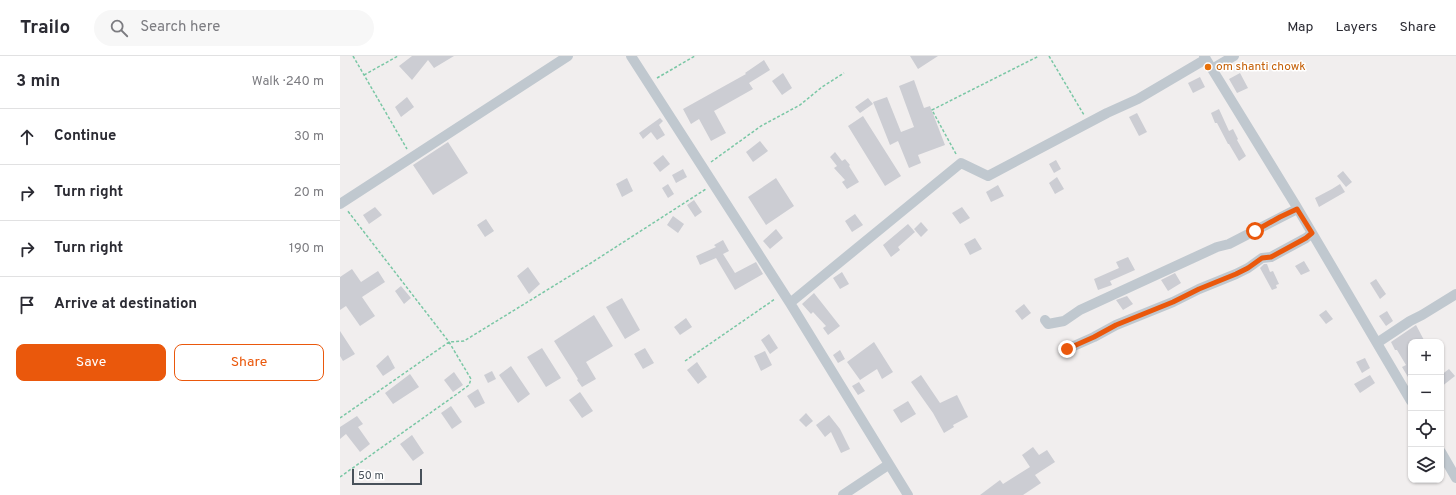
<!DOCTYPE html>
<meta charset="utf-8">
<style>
:root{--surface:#fff;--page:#f7f7f7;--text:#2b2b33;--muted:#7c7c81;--line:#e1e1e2;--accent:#ea580c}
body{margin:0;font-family:Overpass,sans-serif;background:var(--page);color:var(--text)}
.controls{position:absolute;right:12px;bottom:12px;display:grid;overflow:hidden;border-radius:8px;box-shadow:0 1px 3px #0004}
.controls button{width:36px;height:36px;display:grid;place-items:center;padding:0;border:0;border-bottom:1px solid var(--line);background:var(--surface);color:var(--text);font:20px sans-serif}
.scale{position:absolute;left:12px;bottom:10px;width:70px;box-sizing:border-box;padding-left:4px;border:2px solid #48515a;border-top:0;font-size:11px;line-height:14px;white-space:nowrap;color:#48515a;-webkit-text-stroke:3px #fff;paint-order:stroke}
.stop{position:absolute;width:12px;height:12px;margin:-9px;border:3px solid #ea580c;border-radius:50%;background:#fff}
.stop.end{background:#ea580c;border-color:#fff;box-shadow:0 1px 4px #0008}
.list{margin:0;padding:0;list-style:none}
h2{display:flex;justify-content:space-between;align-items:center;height:52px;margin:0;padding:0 16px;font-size:17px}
h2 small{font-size:13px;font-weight:400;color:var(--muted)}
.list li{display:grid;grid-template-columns:26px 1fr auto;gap:12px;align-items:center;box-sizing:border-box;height:56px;padding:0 16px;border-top:1px solid var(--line)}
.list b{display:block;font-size:15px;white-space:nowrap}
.list em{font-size:13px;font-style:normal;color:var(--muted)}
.actions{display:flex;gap:8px;padding:12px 16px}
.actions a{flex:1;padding:9px 0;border:1px solid var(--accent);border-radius:8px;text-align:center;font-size:14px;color:var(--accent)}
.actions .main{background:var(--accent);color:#fff}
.icon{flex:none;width:22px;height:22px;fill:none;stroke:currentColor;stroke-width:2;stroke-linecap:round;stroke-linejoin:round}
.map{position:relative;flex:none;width:1116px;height:439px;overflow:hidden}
header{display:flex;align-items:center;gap:24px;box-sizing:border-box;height:56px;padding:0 20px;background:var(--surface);border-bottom:1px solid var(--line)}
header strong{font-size:19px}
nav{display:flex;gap:22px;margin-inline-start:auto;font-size:14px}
.search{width:280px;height:36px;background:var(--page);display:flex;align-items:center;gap:10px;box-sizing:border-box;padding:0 14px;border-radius:22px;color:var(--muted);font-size:15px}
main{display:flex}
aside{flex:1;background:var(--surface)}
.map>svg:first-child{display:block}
.building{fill:#cccdd3}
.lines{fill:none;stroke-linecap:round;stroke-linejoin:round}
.path{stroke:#7ac7a5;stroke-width:1.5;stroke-dasharray:3 2;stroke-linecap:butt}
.street{stroke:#c0c8cf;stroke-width:10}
.route{stroke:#ea580c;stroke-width:5}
.food-dot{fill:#e8710a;stroke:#fff;stroke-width:1.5}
.labels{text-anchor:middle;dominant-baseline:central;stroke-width:3;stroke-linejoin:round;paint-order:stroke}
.food-label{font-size:12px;fill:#c56008;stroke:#fff;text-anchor:start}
</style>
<header>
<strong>Trailo</strong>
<div class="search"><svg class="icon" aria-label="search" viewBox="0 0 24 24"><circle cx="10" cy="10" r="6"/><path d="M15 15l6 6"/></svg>Search here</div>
<nav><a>Map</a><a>Layers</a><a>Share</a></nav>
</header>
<main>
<aside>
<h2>3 min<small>Walk · 240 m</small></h2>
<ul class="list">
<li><svg class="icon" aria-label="ahead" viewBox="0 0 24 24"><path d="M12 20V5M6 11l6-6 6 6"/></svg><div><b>Continue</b></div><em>30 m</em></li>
<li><svg class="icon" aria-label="right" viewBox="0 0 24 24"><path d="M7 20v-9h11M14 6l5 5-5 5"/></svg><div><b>Turn right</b></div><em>20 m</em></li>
<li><svg class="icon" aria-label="right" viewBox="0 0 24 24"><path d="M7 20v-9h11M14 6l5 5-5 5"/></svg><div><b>Turn right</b></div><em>190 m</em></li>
<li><svg class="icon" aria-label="arrive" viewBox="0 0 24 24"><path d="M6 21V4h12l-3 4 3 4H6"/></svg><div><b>Arrive at destination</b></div></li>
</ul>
<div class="actions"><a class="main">Save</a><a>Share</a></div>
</aside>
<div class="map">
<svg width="1116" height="439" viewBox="0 0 1116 439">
<rect width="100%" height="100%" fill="#f1eeee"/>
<path class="building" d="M 72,0 L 114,0 L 94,12 L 88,4 L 72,24 L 59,10 Z
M 570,0 L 598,0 L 578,13 Z
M 424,4 L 430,14 L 409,27 L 413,33 L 374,55 L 386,77 L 371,85 L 359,63 L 351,68 L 343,53 L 406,18 L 405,17 Z
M 443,17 L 452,32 L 442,39 L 432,25 Z
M 900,17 L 908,32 L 897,37 L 889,23 Z
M 860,21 L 865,31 L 853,37 L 848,27 Z
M 574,24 L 584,52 L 590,50 L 605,89 L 578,99 L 581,107 L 569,112 L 558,85 L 550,89 L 533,46 L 547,41 L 561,76 L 574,71 L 559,30 Z
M 67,41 L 74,51 L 61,61 L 55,51 Z
M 528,42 L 533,48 L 520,57 L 515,51 Z
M 879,53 L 889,75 L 893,73 L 898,83 L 897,84 L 906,100 L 899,105 L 889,88 L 888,88 L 877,67 L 875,67 L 871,57 Z
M 797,57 L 807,76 L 799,80 L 789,61 Z
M 523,60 L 561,120 L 545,130 L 508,70 Z
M 320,62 L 323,65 L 319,69 L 325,79 L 317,84 L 311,76 L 303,83 L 299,77 Z
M 420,85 L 428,95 L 413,106 L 406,96 Z
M 108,86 L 128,117 L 93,139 L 73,109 Z
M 495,96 L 502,105 L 505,103 L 510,109 L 509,110 L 519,126 L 507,133 L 502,126 L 505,124 L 494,112 L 497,110 L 490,101 Z
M 323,99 L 330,108 L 320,116 L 313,107 Z
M 716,104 L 721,113 L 714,117 L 709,108 Z
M 343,113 L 347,121 L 336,127 L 332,119 Z
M 1003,115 L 1012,126 L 1006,131 L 997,120 Z
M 717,121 L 724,133 L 715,138 L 709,127 Z
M 287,122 L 293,135 L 282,141 L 276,128 Z
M 436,122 L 454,150 L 426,169 L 408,141 Z
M 328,128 L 334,138 L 328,142 L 322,132 Z
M 1000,128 L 1005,136 L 979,151 L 975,142 L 992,133 Z
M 658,129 L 664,140 L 651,146 L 646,136 Z
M 354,144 L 362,156 L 355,161 L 347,149 Z
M 35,151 L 42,159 L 29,168 L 23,159 Z
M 622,151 L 630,162 L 620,168 L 612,157 Z
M 515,158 L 523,169 L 512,176 L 505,165 Z
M 333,160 L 344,168 L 338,177 L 327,169 Z
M 146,163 L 154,175 L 145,181 L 137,169 Z
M 581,166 L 588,174 L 581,181 L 574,173 Z
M 568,168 L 575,176 L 558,191 L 560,194 L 551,201 L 543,189 Z
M 436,173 L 443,182 L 430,193 L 423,185 Z
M 635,182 L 642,193 L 630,199 L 624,188 Z
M 383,184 L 389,195 L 383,198 L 395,217 L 416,206 L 423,218 L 395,234 L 376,202 L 360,209 L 356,200 L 376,191 L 374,189 Z
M 788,201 L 795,214 L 770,225 L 772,229 L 758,234 L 754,223 L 779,212 L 776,206 Z
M 964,205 L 970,215 L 961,219 L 955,210 Z
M 924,208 L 927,208 L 930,216 L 933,215 L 939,228 L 936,229 L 937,232 L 932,234 L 920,212 Z
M 188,211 L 200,228 L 189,238 L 177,220 Z
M 12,213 L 21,226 L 38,215 L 45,226 L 22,241 L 35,260 L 20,270 L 6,250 L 0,254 L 0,221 Z
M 502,216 L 509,228 L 500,233 L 493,222 Z
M 835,217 L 841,227 L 828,235 L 821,224 Z
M 1036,223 L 1046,238 L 1040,243 L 1030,227 Z
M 61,230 L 71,242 L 64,248 L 55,235 Z
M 474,237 L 500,270 L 488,279 L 483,272 L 486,270 L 473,256 L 471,258 L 462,248 Z
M 787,240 L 793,248 L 783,254 L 776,244 Z
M 282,242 L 300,274 L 285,283 L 266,251 Z
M 684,248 L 691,257 L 682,264 L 675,255 Z
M 986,254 L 993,263 L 986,268 L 979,259 Z
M 1047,255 L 1053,265 L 1046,270 L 1039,260 Z
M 254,259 L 273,290 L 246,306 L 256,323 L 242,331 L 237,324 L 238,323 L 214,285 Z
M 346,262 L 352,271 L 340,279 L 334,271 Z
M 1076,269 L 1085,286 L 1071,286 L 1071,326 L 1062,311 L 1066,309 L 1057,294 L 1055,294 L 1051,286 Z
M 0,275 L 15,298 L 3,305 L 0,300 Z
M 429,278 L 438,292 L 430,298 L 421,284 Z
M 534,286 L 553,316 L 542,323 L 537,313 L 520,324 L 507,306 Z
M 202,292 L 221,322 L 206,331 L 187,301 Z
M 305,292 L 314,307 L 303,313 L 294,298 Z
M 500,294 L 505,303 L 498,307 L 493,299 Z
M 425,295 L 432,309 L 421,315 L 414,300 Z
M 48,299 L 55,312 L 43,320 L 36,310 Z
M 1025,302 L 1030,312 L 1022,317 L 1016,306 Z
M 357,306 L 367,321 L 358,328 L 347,314 Z
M 171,310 L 190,338 L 178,347 L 159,319 Z
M 1109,313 L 1115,320 L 1101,331 L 1101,319 Z
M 152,315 L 156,323 L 148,327 L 144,319 Z
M 114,316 L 123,329 L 113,336 L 104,324 Z
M 70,318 L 79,331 L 53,348 L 45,337 Z
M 581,319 L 600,347 L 617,339 L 628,361 L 613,369 L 614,371 L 604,377 L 593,357 L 571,326 Z
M 1030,319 L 1035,327 L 1020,337 L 1014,328 Z
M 519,326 L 525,335 L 518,339 L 512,330 Z
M 138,333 L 145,347 L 135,352 L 127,340 Z
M 240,336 L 253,355 L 242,362 L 229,344 Z
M 568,345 L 576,358 L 561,367 L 553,354 Z
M 111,350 L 122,366 L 112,373 L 101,357 Z
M 466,357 L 473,365 L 466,371 L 459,364 Z
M 489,359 L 500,373 L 510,393 L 501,397 L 491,376 L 485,381 L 476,369 Z
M 17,360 L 23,368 L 18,371 L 30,388 L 20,396 L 6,378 L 0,383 L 0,371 Z
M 72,379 L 84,397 L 73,405 L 60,388 Z
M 693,391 L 699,399 L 707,394 L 715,406 L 695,419 L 701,427 L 683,439 L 640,439 L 660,424 L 663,428 L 690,411 L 682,399 Z"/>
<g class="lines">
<path class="path" d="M 13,0 L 67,93
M 709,0 L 744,59
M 24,19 L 58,0
M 317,22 L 355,0
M 616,98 L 592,54 L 699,0
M 371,106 L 421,70 L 460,49 L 482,31 L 504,17
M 345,305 L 435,243
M 0,362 L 109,286 L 124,285 L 251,207 L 366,133
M 0,421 L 117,338 L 129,329 L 131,323 L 109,286 L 7,154"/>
<path class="street" d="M 291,0 L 450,247 L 568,439
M 864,0 L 955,148 L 1071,345
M 872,13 L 894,0
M 0,148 L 228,0
M 450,247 L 621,107 L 648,120 L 767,57 L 798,43 L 866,3
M 705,264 L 708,268 L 724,265 L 740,254 L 877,191 L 889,188 L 957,153
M 1037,287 L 1070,265 L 1082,259 L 1116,238
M 727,293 L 754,281 L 776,269 L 833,246 L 859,233 L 896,218 L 908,212 L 922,202 L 931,201 L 966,182 L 972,177
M 1101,396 L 1116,422
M 503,439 L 548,409"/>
</g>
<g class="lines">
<path class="route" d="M 727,293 L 754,281 L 776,269 L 833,246 L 859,233 L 896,218 L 908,212 L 922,202 L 931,201 L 966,182 L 972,177 L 957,153 L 940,161 L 915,175"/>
</g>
<circle class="food-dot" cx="868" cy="11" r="4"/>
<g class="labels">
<g class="food-label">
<text x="876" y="11">om shanti chowk</text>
</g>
</g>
</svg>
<div class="controls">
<button>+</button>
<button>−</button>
<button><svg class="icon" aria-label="locate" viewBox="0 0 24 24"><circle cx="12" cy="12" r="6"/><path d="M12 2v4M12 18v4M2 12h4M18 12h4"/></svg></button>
<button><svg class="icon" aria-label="layers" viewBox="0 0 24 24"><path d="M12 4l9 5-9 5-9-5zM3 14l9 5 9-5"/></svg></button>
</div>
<div class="scale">50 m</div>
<div class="stop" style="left:915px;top:175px"></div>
<div class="stop end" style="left:727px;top:293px"></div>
</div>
</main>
